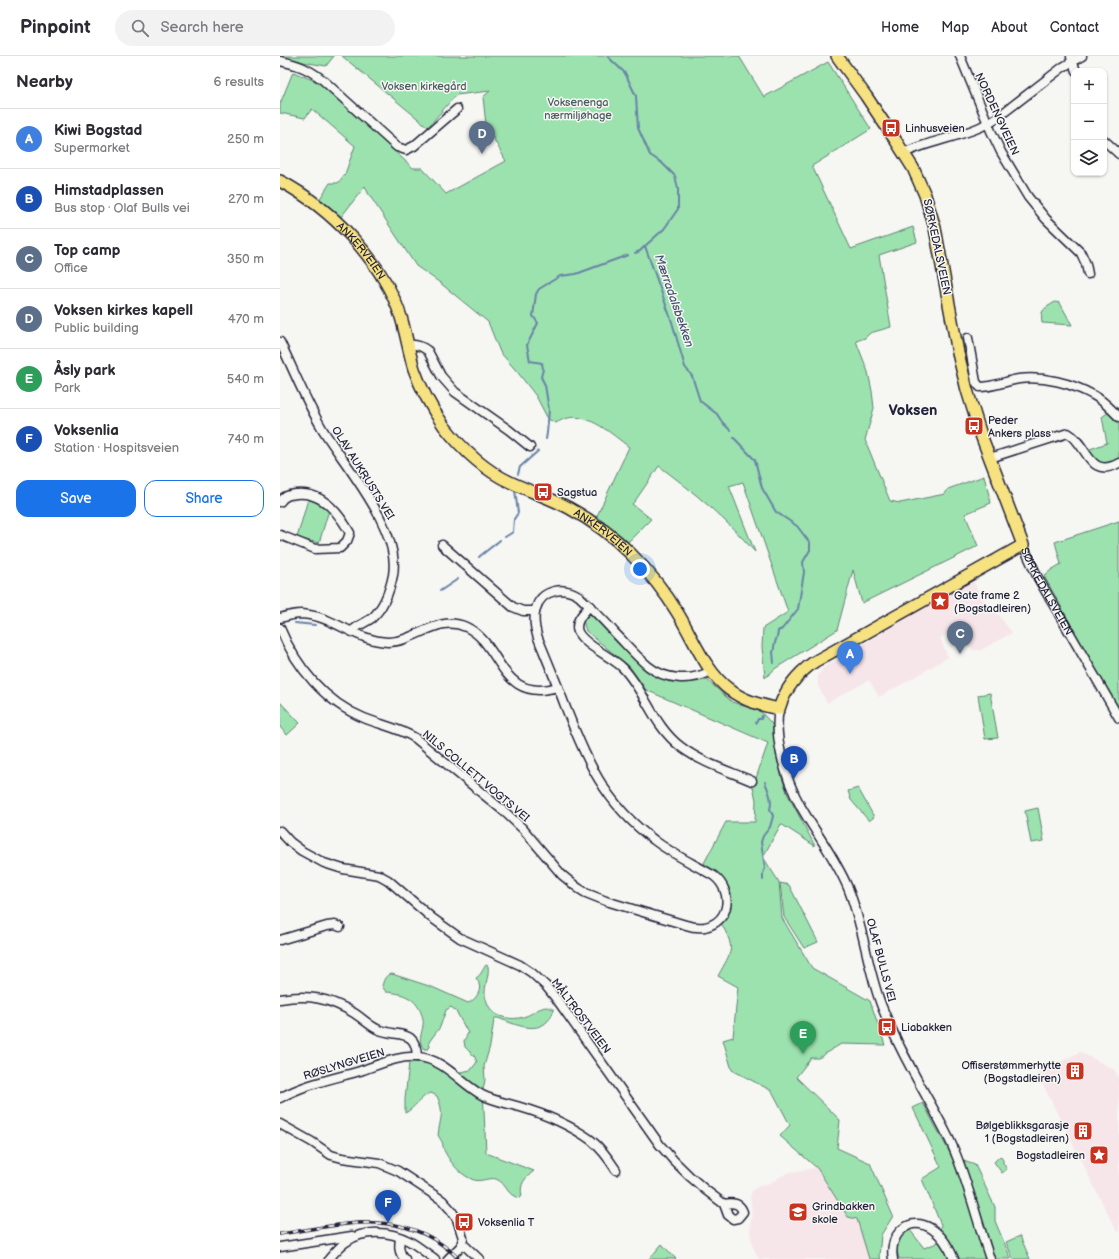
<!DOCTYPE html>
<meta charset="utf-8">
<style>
:root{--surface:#fff;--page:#f2f2f3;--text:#2b2b33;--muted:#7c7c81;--line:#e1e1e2;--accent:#1a73e8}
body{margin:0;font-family:"Balsamiq Sans",sans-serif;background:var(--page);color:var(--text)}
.controls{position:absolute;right:12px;top:12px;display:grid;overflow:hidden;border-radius:8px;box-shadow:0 1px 3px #0004}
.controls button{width:36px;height:36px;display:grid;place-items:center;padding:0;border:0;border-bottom:1px solid var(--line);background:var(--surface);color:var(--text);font:20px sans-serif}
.you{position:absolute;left:360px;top:513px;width:14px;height:14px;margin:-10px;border:3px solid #fff;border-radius:50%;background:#1a73e8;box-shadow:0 0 0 6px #1a73e833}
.badge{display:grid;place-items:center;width:26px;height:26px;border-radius:50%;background:var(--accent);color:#fff;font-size:13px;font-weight:700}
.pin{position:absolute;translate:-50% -33px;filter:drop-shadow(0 1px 2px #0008)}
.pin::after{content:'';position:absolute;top:21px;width:14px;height:12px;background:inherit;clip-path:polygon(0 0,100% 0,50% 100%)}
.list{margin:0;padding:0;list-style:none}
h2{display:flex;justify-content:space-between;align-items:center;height:52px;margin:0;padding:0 16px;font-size:17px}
h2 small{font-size:13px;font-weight:400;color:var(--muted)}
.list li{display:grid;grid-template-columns:26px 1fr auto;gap:12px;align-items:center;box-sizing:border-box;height:60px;padding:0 16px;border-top:1px solid var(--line)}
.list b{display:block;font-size:15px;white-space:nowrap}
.list p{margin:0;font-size:13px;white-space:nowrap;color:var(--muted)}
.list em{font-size:13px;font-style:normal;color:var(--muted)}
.actions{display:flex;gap:8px;padding:12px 16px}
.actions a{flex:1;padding:9px 0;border:1px solid var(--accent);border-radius:12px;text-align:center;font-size:14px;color:var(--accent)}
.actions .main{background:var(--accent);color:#fff}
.icon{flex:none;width:22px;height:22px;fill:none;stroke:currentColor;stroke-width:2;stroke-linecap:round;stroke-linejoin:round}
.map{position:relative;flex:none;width:839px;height:1203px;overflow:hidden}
header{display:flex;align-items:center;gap:24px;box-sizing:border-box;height:56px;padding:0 20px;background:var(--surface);border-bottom:1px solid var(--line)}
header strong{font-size:19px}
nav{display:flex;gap:22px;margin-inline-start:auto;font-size:14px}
.search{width:280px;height:36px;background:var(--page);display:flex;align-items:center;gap:10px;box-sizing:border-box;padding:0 14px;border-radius:22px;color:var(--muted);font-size:15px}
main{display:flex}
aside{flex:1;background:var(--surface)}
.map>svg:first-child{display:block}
.built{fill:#f7e6e9}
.green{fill:#9ce2ae;stroke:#5f8274}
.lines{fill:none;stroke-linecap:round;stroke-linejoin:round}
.stream{stroke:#6783a7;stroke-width:2}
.minor-casing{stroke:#22223b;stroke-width:11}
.major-casing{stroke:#22223b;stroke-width:14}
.minor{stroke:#f6f6f2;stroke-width:8}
.major{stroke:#f7e281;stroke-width:11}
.rail-casing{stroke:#22223b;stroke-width:3.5}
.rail{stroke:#f6f6f2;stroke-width:2;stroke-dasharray:6;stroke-linecap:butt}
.labels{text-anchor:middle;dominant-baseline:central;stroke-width:3;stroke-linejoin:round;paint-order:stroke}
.park-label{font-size:11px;fill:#475c5e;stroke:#f6f6f2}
.street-label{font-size:11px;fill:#22223b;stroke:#f6f6f2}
.poi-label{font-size:11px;fill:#22223b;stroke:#f6f6f2;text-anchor:start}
.water-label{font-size:12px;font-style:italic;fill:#445271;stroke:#f6f6f2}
.district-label{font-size:15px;font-weight:bold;fill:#22223b;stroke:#f6f6f2}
</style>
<header>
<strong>Pinpoint</strong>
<div class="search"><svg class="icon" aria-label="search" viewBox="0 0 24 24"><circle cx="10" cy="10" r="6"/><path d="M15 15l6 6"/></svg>Search here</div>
<nav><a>Home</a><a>Map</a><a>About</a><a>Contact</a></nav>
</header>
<main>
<aside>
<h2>Nearby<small>6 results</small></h2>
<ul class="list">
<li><span class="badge" style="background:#3f7fe0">A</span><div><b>Kiwi Bogstad</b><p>Supermarket</p></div><em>250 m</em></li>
<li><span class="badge" style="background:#1a4fb4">B</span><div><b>Himstadplassen</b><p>Bus stop · Olaf Bulls vei</p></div><em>270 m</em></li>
<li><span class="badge" style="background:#5c6f8a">C</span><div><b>Top camp</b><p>Office</p></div><em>350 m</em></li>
<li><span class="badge" style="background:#5c6f8a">D</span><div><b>Voksen kirkes kapell</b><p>Public building</p></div><em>470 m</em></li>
<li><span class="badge" style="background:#2e9e5b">E</span><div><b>Åsly park</b><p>Park</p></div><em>540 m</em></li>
<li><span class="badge" style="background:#1a4fb4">F</span><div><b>Voksenlia</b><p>Station · Hospitsveien</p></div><em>740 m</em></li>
</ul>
<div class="actions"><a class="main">Save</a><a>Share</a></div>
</aside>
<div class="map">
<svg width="839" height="1203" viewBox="0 0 839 1203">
<rect width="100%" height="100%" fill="#f6f6f2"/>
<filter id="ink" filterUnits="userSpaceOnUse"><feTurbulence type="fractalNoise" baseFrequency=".025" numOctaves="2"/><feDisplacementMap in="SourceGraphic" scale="8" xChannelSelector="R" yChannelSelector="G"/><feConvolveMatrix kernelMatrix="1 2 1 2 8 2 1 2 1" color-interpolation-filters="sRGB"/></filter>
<g filter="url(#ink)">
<path class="built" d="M 692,523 L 707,551 L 712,550 L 732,577 L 701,594 L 693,594 L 676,574 L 660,582 L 668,601 L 638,619 L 599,641 L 589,624 L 547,647 L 538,630 L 538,619 L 543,612 Z
M 800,996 L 835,1014 L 839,1023 L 839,1175 L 837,1176 L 757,1017 Z
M 537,1112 L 568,1161 L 578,1163 L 589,1203 L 479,1203 L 473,1191 L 470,1176 L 472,1155 L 470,1141 L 472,1135 L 479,1130 L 481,1129 L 484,1130 L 509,1116 Z"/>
<path class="green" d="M 0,0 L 54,0 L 46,10 L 0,2 Z
M 62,0 L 459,0 L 484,41 L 548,6 L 591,73 L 532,110 L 571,193 L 633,171 L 637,186 L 599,199 L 611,271 L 590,277 L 585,282 L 576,285 L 588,316 L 592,335 L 594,352 L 585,384 L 610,445 L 620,447 L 665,438 L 668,433 L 704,420 L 711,447 L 685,458 L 698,490 L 582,547 L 573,514 L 557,574 L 496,612 L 485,622 L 482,591 L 483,572 L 508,556 L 463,426 L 449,430 L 475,496 C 446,463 414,436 379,410 L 355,445 L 352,448 L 371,463 L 348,486 L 316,462 L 349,391 C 333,379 309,357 288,362 C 284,363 279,365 276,367 L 268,363 L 256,340 L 239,318 L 220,296 L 208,266 L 159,226 L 136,210 L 88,137 L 85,130 L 61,161 L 39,144 L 50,127 L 58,127 L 65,118 L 75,90 L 32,53 L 25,62 L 0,57 L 0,48 L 13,16 L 40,27 L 133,112 L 142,112 L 166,138 L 226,105 L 206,69 L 203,41 L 210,35 L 176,39 L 148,71 Z
M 775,246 L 780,247 L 792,269 L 762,267 C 760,253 764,253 775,246 Z
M 830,355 L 839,366 L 839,404 C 819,413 819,410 807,394 L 827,387 L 822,361 Z
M 28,443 L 41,448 L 49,454 L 39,487 L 17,482 Z
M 839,465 L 839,655 L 764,520 L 771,514 L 781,508 L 775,486 Z
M 311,557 L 358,604 L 402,626 L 427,624 L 452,646 L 481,656 L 492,668 L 498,691 L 501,719 L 508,739 L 535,790 L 501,768 L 483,801 L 499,826 L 502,862 L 532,912 L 590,945 L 605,989 L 561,988 L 546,997 L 543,1000 L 538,1002 L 531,1002 L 516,1021 L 560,1064 L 557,1092 L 590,1107 L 613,1160 L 601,1179 L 599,1201 L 601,1203 L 589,1203 L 577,1163 L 568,1161 L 537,1112 L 500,1080 L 510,1069 L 492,1035 L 452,1014 L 443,984 L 453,981 L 458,931 L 438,920 C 452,894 456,894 441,867 L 452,841 L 424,807 L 446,766 L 475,766 L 476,744 L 473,731 L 488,687 L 366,634 L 350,611 L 306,575 L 303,565 Z
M 710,637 L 718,682 L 705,683 L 698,639 Z
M 0,646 L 20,667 L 7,679 L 0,671 Z
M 578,732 L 594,761 L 589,765 L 571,744 L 568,735 Z
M 758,752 L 764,785 L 751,787 L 745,755 Z
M 500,827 L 509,829 L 538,886 L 524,892 L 504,861 Z
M 206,909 L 208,910 C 210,922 201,934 207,946 C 209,951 211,955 216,958 C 224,963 237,964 246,960 C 255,957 264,946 274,954 C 264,982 239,970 218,962 L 215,962 L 214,964 L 210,990 L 204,1010 L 205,1024 L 203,1034 L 206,1097 L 254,1115 C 245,1122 239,1128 242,1140 L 240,1142 C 226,1140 227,1127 216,1123 C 209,1121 202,1126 194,1124 C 182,1120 171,1108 165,1096 C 163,1092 164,1095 163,1090 C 163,1086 160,1083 158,1079 C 160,1062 165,1057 157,1040 C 155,1039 153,1038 151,1037 C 144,1037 133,1054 125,1057 L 125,1043 L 129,1007 L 142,1005 L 150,1007 L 174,1017 L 191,1014 L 197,1006 L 195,1001 L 185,991 L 184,985 L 188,977 L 176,955 L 171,951 L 166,954 L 160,971 L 149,986 L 150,991 L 148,993 L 144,993 C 137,985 142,978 143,969 C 144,964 142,959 140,954 C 133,940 120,937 106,936 L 102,930 C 104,923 105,919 112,918 L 152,931 L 188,947 C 194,945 202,936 199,928 C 199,926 197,924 196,922 C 202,918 202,914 206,909 Z
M 643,1047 L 672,1101 L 695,1109 L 715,1151 L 715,1165 L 731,1203 L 619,1203 C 615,1187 616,1183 630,1174 L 644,1192 L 657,1187 L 661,1169 L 642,1123 L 661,1111 L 633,1052 Z
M 720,1100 L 723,1104 L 723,1107 L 727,1113 L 722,1117 L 714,1106 Z
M 740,1180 L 750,1203 L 733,1203 L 726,1186 Z
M 382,1188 L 396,1203 L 369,1203 Z"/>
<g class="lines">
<path class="stream" d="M 327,0 L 345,17 L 356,40 L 358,72 L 370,99 L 382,107 L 395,120 L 398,133 L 398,153 L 384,173 L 365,190 L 392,266 L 405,311 L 412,320 L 420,345 L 437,358 L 442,366 L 450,374
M 355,197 L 360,195 L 365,190
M 454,382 L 475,404 L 482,432 L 496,456 L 517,470 L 530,487 L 530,494 L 523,506 L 524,516 L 518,553 L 502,573 L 498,575 C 498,581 496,582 495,587 C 493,591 495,593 493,596 L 494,607
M 266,383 L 267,377 L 269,354 L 265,329 L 261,321 L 263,313 L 262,307 L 250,305 L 247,289 L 258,267 L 253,260 L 256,238 L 259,233 L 280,220 L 296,218 L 348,199
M 238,418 L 240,411 L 258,395
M 225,481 L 233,476 L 234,463 L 238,457 L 235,434
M 199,501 C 206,495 213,490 220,484
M 160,535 L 178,523
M 15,567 L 35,569
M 476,667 L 478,663 L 481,663 L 482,660
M 483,824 L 483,817 L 485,812 L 481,786 L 483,780 L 490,771 L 492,764 L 493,760 L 490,753 C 493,744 488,734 485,726"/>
<g class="minor-casing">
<g id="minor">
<path d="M 680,0 L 711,75 L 721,96 L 748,141 L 766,163 L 801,197 L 806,208 L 808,218"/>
<path d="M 791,1 L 796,15"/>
<path d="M 0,5 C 19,9 27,12 43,24 L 117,91 L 126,94 L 134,90 L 177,53"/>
<path d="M 824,84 L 839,98"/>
<path d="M 624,97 C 647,86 674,82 698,72 C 705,69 711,65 718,61 L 783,11 L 802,0"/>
<path d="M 688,282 L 696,326 L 700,331 C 713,331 726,325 739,323 C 764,320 791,327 813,339 C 823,344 831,353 839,361"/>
<path d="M 0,286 C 14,315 26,346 43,374 C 66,411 121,473 113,519 C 110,534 104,551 92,562 C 85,567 78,569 72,575"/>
<path d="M 128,289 C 136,288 142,290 148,295 L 161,320 L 175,336 L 229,374 L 250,391"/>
<path d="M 710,402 L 788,377 C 808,388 808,424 839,407"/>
<path d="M 0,446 C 4,440 8,439 16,438 C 41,435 59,457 70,477 L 67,485 L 60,492 L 35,493 L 0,479"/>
<path d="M 162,489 L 233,551 L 243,555 L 255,555"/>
<path id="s1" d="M 743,489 L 758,522 L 839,662"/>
<path d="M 310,550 C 303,557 294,566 298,576 C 304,589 332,601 343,612 C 366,636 373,670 401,691 C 422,707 449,715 472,725"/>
<path d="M 0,562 C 7,560 14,558 21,558 C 52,559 76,585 108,586 C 136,586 157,558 186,571 C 223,588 219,648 278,631"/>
<path d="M 0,572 C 16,611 45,646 84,662 C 101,669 119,672 135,682 L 226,757 L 243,773 L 282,819 L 298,832 L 306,837 L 326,845 L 406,869 C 412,871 418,872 425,871 C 451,865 453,835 434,820 C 414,808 392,798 374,784 C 324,747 306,704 284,647 C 276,625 267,604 258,582 C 252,564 252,540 275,535 C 284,533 291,535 299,540 C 311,552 324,564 335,577 C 346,588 356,600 368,610 C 385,624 411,626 431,615"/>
<path d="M 499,653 C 496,668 498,684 501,698 C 505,717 512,735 521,751 C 537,779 556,803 568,832 C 584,871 587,913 602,951 C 611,973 621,994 632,1014 C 645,1039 660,1063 672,1089 C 688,1125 697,1165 710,1203"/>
<path d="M 0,775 L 10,786 L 22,795 L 44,807 L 63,813 L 99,819 L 108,824 L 152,862 L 180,882 L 240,909 L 252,917 L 266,930 L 278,945 L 380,1089 C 399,1112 420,1131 444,1148 C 453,1146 460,1147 463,1156 L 458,1162 L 453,1163 L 448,1159 L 444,1148"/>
<path d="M 0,884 L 47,870 L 55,869 L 60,871"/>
<path d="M 0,943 C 29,938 49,942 74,957 C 82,962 89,969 97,973 C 117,982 136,971 137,1001"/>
<path d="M 0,1042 C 25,1028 52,1023 80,1015 C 98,1009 119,999 138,1001 C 164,1003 180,1027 202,1039 C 214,1045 227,1047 240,1051 C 264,1058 290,1069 311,1084 C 321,1092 329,1103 336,1114"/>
<path d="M 0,1068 L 32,1086 L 51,1099 L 62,1102 L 99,1107 L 118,1115 L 162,1144 L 171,1154 L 177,1163 L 183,1182 L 181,1190 L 168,1203"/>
<path d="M 120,1182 C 119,1190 118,1197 125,1203"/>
<path d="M 182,1187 L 199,1203"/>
<path d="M 0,1191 L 72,1180"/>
<path d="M 49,1203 C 54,1197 60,1190 66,1186 C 84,1173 110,1175 129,1185 C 138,1190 146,1197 155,1203"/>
<path d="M 613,1203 C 608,1179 629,1158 652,1173 C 663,1180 669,1191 674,1203"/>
</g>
</g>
<g class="major-casing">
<g id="major">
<path id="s2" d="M 0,125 C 51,152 103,205 121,261 C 126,278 129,296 134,313 C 141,333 152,353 164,370 C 182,393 204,414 230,426 C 249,435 270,442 289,452 C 311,464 332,479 350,497 C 368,515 384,534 397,556 C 413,581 425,616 450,634 C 464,645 481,649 499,653 C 505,633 517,618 534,606 L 743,489 L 701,379 L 687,334 L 678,297 L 655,172 L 645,139 L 633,112 L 616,85 L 586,40 L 557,0"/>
</g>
</g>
<use href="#minor" class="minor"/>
<use href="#major" class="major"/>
<g class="rail-casing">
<path id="rail" d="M 0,1178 C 66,1168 126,1150 179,1203"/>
</g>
<use href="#rail" class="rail"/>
</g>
</g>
<defs>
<g id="bus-square" transform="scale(1)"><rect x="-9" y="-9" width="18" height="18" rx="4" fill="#c8321e" stroke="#f6f6f2"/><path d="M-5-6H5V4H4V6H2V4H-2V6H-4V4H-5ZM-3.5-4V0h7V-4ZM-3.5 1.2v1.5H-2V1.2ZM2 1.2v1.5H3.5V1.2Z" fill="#fff"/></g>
<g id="sight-square" transform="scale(1)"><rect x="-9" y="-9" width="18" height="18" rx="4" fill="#c8321e" stroke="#f6f6f2"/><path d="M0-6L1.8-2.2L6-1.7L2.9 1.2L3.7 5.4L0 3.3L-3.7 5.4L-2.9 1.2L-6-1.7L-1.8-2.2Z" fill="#fff"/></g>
<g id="building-square" transform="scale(1)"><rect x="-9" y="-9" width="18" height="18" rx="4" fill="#c8321e" stroke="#f6f6f2"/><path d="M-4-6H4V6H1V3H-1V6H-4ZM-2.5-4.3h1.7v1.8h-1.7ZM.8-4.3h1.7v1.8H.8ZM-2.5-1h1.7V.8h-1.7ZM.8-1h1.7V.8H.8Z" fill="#fff"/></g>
<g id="school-square" transform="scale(1)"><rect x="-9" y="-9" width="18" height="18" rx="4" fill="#c8321e" stroke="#f6f6f2"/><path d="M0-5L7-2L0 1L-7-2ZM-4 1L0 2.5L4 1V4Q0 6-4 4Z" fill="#fff"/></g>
</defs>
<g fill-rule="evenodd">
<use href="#bus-square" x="611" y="72"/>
<use href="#bus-square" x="694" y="370"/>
<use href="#bus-square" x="263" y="436"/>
<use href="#sight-square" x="660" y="545"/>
<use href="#bus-square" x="607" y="971"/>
<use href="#building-square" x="795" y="1015"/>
<use href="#building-square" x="803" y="1075"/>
<use href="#sight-square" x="819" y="1099"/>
<use href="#school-square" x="518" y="1156"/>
<use href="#bus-square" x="184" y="1166"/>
</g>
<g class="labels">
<g class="park-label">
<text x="144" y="30">Voksen kirkegård</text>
<text x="298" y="46">Voksenenga<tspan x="298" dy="13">nærmiljøhage</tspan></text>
</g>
<g class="street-label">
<text transform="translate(717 58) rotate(65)">NORDENGVEIEN</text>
<text transform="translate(657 191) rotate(78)">SØRKEDALSVEIEN</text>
<text stroke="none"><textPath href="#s2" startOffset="108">ANKERVEIEN</textPath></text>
<text transform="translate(83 417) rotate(58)">OLAV AUKRUSTS VEI</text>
<text stroke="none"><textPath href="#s2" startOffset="498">ANKERVEIEN</textPath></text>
<text stroke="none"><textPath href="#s1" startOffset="52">SØRKEDALSVEIEN</textPath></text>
<text transform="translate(196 720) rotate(40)">NILS COLLETT VOGTS VEI</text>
<text transform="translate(601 904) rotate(75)">OLAF BULLS VEI</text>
<text transform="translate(301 960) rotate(53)">MÅLTROSTVEIEN</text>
<text transform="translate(64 1008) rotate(-17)">RØSLYNGVEIEN</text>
</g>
<g class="poi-label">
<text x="625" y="72">Linhusveien</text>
<text x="708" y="364">Peder<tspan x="708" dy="13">Ankers plass</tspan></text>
<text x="277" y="436">Sagstua</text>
<text x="674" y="539">Gate frame 2<tspan x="674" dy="13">(Bogstadleiren)</tspan></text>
<text x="621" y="971">Liabakken</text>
<text x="781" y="1009" text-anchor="end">Offiserstømmerhytte<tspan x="781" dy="13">(Bogstadleiren)</tspan></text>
<text x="789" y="1069" text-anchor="end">Bølgeblikksgarasje<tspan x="789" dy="13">1 (Bogstadleiren)</tspan></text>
<text x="805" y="1099" text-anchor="end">Bogstadleiren</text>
<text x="532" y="1150">Grindbakken<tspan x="532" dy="13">skole</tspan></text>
<text x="198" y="1166">Voksenlia T</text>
</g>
<g class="water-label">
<text transform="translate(394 245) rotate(71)">Mærradalsbekken</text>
</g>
<g class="district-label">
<text x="633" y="354">Voksen</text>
</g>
</g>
</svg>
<div class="controls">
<button>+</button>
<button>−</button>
<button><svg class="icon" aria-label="layers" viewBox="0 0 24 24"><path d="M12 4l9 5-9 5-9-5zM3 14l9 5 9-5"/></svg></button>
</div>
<div class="you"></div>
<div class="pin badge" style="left:570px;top:618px;background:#3f7fe0">A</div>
<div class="pin badge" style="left:514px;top:723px;background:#1a4fb4">B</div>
<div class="pin badge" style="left:680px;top:598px;background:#5c6f8a">C</div>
<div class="pin badge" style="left:202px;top:98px;background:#5c6f8a">D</div>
<div class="pin badge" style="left:523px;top:998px;background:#2e9e5b">E</div>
<div class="pin badge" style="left:108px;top:1167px;background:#1a4fb4">F</div>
</div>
</main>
